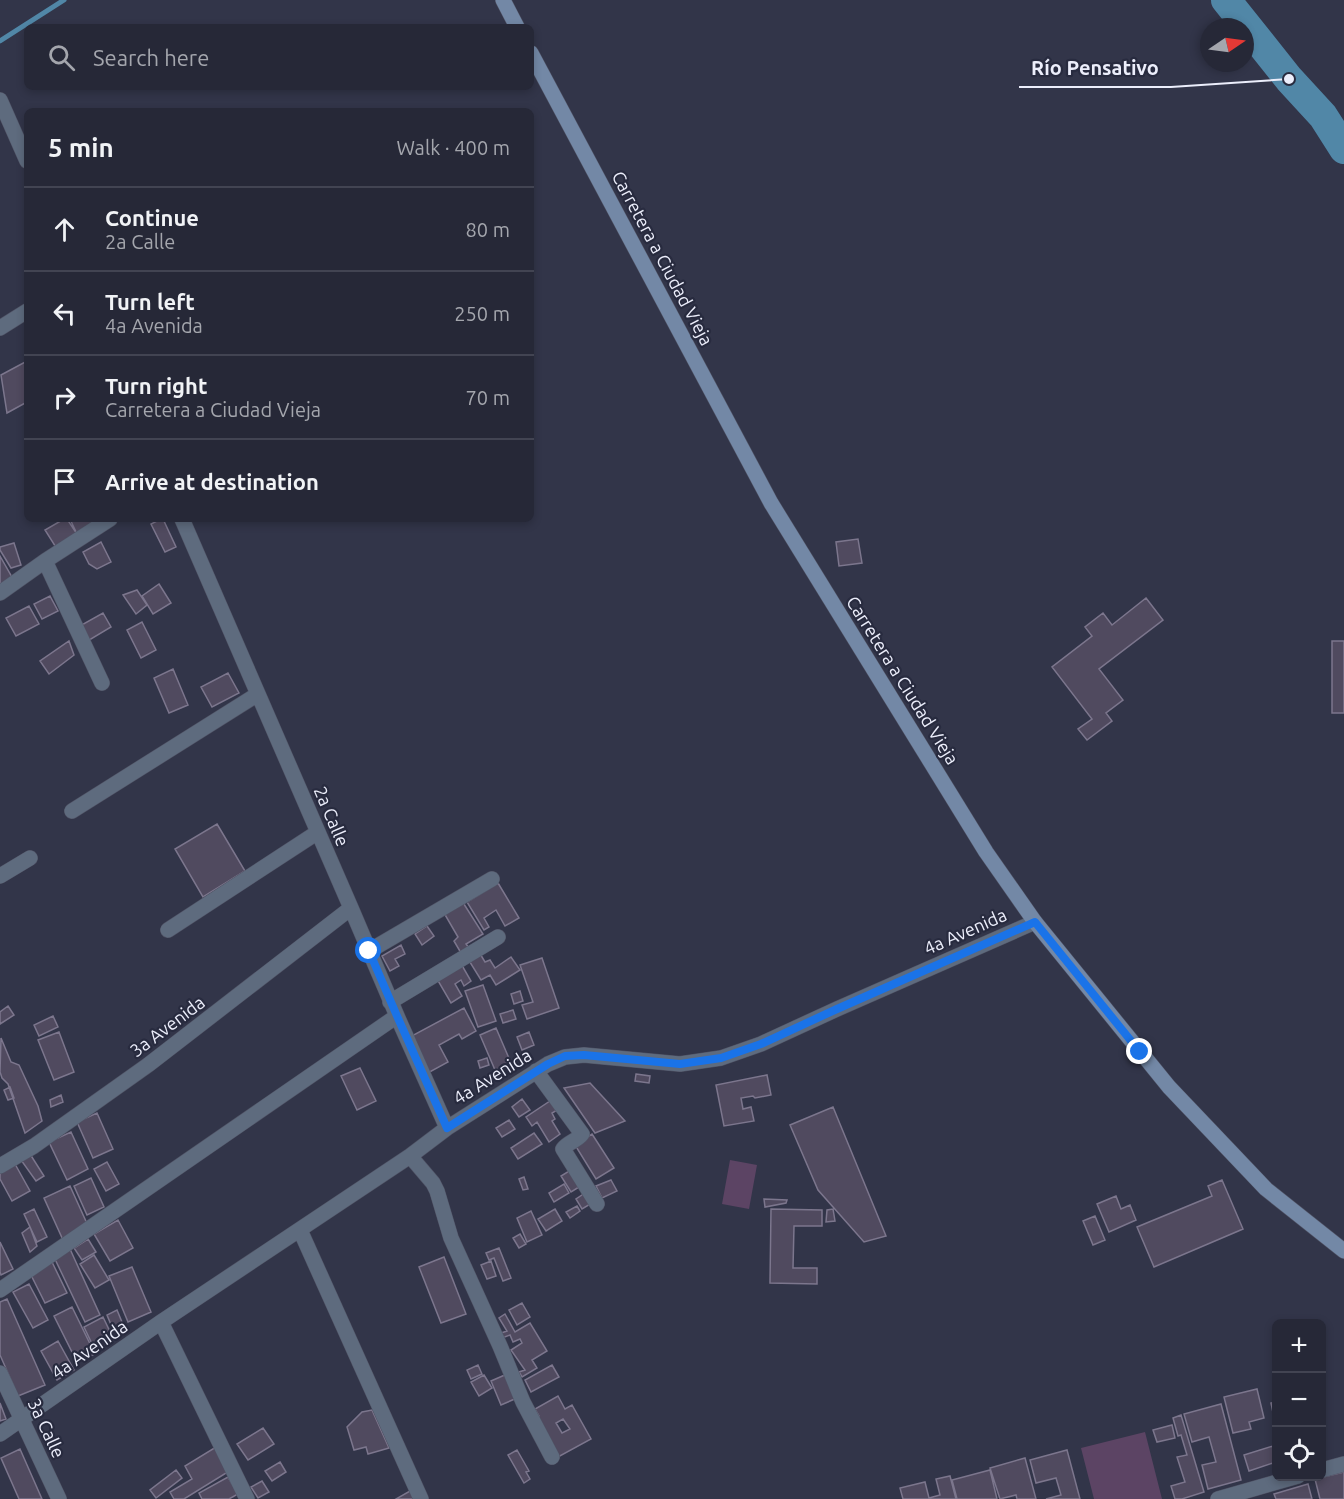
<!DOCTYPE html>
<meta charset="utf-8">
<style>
:root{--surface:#262837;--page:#323442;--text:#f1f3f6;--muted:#a4a6ad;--line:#424452}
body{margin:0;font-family:Ubuntu,sans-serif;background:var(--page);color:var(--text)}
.controls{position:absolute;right:18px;bottom:18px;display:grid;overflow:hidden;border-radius:9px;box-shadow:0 3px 9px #0003}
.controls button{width:54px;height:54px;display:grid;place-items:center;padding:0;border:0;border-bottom:2px solid var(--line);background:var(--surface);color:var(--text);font:30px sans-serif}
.compass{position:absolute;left:1200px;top:18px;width:54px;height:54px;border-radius:50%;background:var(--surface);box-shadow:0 3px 9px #0003;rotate:77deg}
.stop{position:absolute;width:18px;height:18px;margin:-14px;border:4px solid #1a73e8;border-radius:50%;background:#fff}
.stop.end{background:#1a73e8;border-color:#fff;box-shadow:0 2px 6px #0008}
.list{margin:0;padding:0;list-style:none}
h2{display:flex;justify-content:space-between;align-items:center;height:78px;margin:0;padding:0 24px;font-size:26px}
h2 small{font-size:20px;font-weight:400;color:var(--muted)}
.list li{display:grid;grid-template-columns:39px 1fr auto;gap:18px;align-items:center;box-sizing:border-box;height:84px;padding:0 24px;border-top:2px solid var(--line)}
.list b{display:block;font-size:22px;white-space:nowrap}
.list p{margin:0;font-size:20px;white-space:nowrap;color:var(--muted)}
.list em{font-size:20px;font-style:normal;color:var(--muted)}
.icon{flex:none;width:33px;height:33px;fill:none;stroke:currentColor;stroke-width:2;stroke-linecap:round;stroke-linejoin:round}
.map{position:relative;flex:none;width:1344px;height:1499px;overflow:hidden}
.search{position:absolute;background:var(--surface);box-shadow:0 3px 9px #0003;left:24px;top:24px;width:510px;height:66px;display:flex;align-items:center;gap:15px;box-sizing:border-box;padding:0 21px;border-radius:9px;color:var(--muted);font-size:22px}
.panel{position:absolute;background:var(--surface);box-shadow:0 3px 9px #0003;left:24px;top:108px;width:510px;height:414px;border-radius:9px}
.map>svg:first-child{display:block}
.green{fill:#5c4464}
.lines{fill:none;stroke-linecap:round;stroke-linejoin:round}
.stream{stroke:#5187a7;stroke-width:5}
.river{stroke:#5187a7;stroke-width:30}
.building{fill:#504a5f;stroke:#7c768d;stroke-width:1.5;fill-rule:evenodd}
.minor-casing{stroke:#505365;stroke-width:16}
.secondary-casing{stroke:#505365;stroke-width:16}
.minor{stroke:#5e6b7e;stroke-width:15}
.secondary{stroke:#7388a6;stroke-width:15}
.route{stroke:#1a73e8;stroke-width:8}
.labels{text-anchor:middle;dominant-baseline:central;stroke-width:4.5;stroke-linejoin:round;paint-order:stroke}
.street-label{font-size:18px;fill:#eceefb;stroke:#282b3f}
.leader{fill:none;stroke:#eceefb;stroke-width:2}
.callout-dot{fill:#eceefb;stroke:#282b3f;stroke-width:2}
.callout-label{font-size:20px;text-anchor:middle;font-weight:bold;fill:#eceefb;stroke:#282b3f;stroke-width:4.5;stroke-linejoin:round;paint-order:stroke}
</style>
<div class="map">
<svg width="1344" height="1499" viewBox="0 0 1344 1499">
<rect width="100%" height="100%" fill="#323549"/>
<path class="green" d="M 730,1160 L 757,1165 L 749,1209 L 722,1204 Z
M 1145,1432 L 1162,1499 L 1094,1499 L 1081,1448 Z"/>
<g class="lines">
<path class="stream" d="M 0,41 L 64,0"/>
<path class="river" d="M 1226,0 L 1289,79 L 1323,116 L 1344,149"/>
</g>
<path class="building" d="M 27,361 L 27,402 L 7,413 L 1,375 Z
M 64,519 L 67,519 L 77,534 L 57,549 L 45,530 Z
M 70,519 L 95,519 L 98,525 L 77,534 Z
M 161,519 L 163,519 L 176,547 L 165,552 L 151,524 Z
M 858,539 L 862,563 L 839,566 L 836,542 Z
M 101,542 L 111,562 L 97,569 L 89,564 L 83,552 Z
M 14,543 L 21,565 L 11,568 L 0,550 L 0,547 Z
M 0,556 L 13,579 L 0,586 Z
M 159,584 L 171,603 L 153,614 L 142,596 Z
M 137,590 L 147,605 L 136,614 L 123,595 Z
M 50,596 L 58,611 L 42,619 L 34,604 Z
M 1146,598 L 1163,620 L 1099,669 L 1123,700 L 1106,713 L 1112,721 L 1087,740 L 1078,729 L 1092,719 L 1052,667 L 1092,636 L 1085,627 L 1103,613 L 1112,625 Z
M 29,606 L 39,624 L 16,636 L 6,618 Z
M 103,613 L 111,627 L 86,642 L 78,627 Z
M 142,622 L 156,650 L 141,658 L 127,630 Z
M 69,641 L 74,655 L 49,674 L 40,661 Z
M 1332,641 L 1344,641 L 1344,713 L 1332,713 Z
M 173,669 L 188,705 L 169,713 L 154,678 Z
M 228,673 L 239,693 L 212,707 L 201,687 Z
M 217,824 L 245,871 L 203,897 L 175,849 Z
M 498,883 L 519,918 L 505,926 L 496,910 L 484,918 L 489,927 L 484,930 L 467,902 Z
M 462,901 L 483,934 L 466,944 L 469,948 L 461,953 L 454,941 L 458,937 L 444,913 Z
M 427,926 L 434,936 L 422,945 L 415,934 Z
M 401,945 L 405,954 L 395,959 L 399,966 L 390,971 L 382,956 Z
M 479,952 L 485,962 L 490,960 L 495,968 L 511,957 L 520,970 L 496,985 L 490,975 L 481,980 L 468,959 Z
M 542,958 L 559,1008 L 527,1019 L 522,1005 L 533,1002 L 520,965 Z
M 460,962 L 471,981 L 464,986 L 461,980 L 455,984 L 462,996 L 451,1003 L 437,979 Z
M 483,985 L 496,1021 L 478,1027 L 465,991 Z
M 520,991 L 523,1001 L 514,1004 L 511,994 Z
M 8,1006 L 14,1015 L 0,1024 L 0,1012 Z
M 464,1008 L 476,1031 L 462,1039 L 459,1034 L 439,1045 L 448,1062 L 426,1074 L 408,1038 Z
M 513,1010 L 516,1019 L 503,1023 L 500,1014 Z
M 53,1016 L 58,1027 L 39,1036 L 34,1025 Z
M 496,1028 L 511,1063 L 495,1070 L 480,1035 Z
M 59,1032 L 74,1072 L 54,1080 L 38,1040 Z
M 529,1032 L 534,1045 L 522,1050 L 517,1037 Z
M 1,1038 L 11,1062 L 19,1065 L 38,1106 L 42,1121 L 25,1133 L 8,1084 L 2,1078 L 0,1072 Z
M 487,1058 L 489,1065 L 480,1068 L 478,1061 Z
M 360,1068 L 376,1101 L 357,1110 L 341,1076 Z
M 636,1074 L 650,1076 L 649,1083 L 635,1081 Z
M 767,1075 L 771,1095 L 755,1098 L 753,1096 L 741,1098 L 743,1109 L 751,1107 L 754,1121 L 724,1126 L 716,1085 Z
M 590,1083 L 625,1121 L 595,1133 L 564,1088 Z
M 10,1087 L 14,1098 L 8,1100 L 4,1090 Z
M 61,1095 L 63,1102 L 51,1107 L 50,1100 Z
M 522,1099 L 530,1110 L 519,1117 L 512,1107 Z
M 553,1099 L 559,1109 L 552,1113 L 555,1119 L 552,1121 L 560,1134 L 549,1142 L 537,1122 L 532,1126 L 526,1117 Z
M 833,1107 L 886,1236 L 864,1242 L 818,1190 L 790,1125 Z
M 97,1113 L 113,1149 L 93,1158 L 77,1122 Z
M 509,1120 L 515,1129 L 502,1137 L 496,1128 Z
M 71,1132 L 88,1169 L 67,1180 L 49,1142 Z
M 534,1133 L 542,1144 L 518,1159 L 511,1148 Z
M 592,1134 L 614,1168 L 596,1179 L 575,1145 Z
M 30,1154 L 44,1176 L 36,1181 L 21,1160 Z
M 107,1162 L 119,1184 L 106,1191 L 94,1169 Z
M 15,1164 L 30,1191 L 12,1201 L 0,1179 L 0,1173 Z
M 574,1168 L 584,1184 L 571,1192 L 561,1176 Z
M 524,1177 L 528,1189 L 523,1190 L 519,1179 Z
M 91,1178 L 104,1207 L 87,1215 L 74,1186 Z
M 611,1180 L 617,1191 L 602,1198 L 596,1186 Z
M 1222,1180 L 1243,1229 L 1154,1267 L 1137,1227 L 1212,1196 L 1208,1186 Z
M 564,1184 L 569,1193 L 554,1202 L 549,1193 Z
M 70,1186 L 89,1228 L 63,1240 L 44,1198 Z
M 585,1193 L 592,1203 L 582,1209 L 576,1199 Z
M 1116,1196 L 1121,1209 L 1130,1205 L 1136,1220 L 1109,1232 L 1097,1204 Z
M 764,1199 L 787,1200 L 786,1203 L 765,1207 Z
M 577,1206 L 580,1211 L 570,1218 L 566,1212 Z
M 34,1209 L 47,1237 L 37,1242 L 24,1214 Z
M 555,1209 L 562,1221 L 546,1231 L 538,1219 Z
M 771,1209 L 822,1210 L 822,1226 L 794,1226 L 793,1268 L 817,1268 L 817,1284 L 770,1283 Z
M 833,1209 L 835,1221 L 826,1222 L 827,1210 Z
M 531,1211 L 542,1235 L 527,1242 L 517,1218 Z
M 1095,1216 L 1105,1240 L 1093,1245 L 1083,1221 Z
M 118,1220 L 133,1248 L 110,1261 L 94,1234 Z
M 30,1227 L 37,1246 L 30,1252 L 22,1233 Z
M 520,1234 L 526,1244 L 519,1248 L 513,1238 Z
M 88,1239 L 96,1252 L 82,1260 L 74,1248 Z
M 0,1242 L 13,1269 L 1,1275 L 0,1272 Z
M 499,1248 L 511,1278 L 503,1281 L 494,1258 L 489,1260 L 486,1253 Z
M 70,1249 L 100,1315 L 85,1322 L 54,1257 Z
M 94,1255 L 109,1280 L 95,1288 L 80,1264 Z
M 444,1257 L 466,1314 L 441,1323 L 419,1267 Z
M 491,1261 L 496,1276 L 487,1279 L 481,1265 Z
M 52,1262 L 67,1293 L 45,1303 L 30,1273 Z
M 132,1267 L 151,1312 L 128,1322 L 109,1276 Z
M 29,1284 L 48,1320 L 33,1328 L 13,1292 Z
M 7,1299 L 45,1385 L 18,1396 L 0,1355 L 0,1302 Z
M 522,1303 L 530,1317 L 517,1325 L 509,1310 Z
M 72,1307 L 95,1354 L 77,1362 L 54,1316 Z
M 117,1310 L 124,1327 L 114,1332 L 107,1315 Z
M 505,1314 L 515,1332 L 530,1323 L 547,1351 L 532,1360 L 537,1368 L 522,1377 L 519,1372 L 525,1370 L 511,1350 L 522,1343 L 520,1339 L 513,1342 L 510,1335 L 502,1338 L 501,1333 L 507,1331 L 499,1318 Z
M 103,1317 L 114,1340 L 95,1350 L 84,1327 Z
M 58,1341 L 74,1370 L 57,1380 L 41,1351 Z
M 478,1365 L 482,1374 L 471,1379 L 467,1370 Z
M 552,1365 L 559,1377 L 531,1392 L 525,1380 Z
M 507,1374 L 517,1398 L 501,1405 L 491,1381 Z
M 484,1375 L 492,1388 L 479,1396 L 471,1382 Z
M 1257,1389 L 1264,1418 L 1249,1422 L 1251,1429 L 1233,1433 L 1224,1397 Z
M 558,1396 L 565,1409 L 572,1405 L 591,1439 L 558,1457 L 536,1417 L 539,1416 L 535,1409 ZM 563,1419 L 570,1429 L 562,1433 L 556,1423 Z
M 1276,1402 L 1276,1427 L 1271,1403 Z
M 0,1403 L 6,1419 L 0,1421 Z
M 1221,1404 L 1241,1480 L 1208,1489 L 1202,1465 L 1216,1462 L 1209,1437 L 1192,1442 L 1184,1414 Z
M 372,1410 L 389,1448 L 368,1454 L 366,1447 L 354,1450 L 347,1427 L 362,1412 Z
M 1181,1415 L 1204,1492 L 1182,1499 L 1175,1499 L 1171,1486 L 1185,1482 L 1177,1457 L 1187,1455 L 1181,1435 L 1178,1436 L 1173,1418 Z
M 1172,1425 L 1175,1438 L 1157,1442 L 1153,1430 Z
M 263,1428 L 274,1444 L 248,1460 L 237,1444 Z
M 1273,1446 L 1276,1462 L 1249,1471 L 1244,1455 Z
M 216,1447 L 231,1470 L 184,1499 L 174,1499 L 170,1492 L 192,1479 L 185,1466 Z
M 20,1449 L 42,1499 L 19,1499 L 1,1458 Z
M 517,1450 L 529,1471 L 526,1472 L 530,1479 L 524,1483 L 508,1455 Z
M 1067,1450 L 1080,1499 L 1046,1499 L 1061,1495 L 1056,1478 L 1036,1483 L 1030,1460 Z
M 1025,1458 L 1036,1499 L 1017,1499 L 1016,1495 L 1000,1499 L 990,1468 Z
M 280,1462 L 286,1472 L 272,1481 L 265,1471 Z
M 176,1470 L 182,1478 L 156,1498 L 150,1490 Z
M 990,1470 L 997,1499 L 957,1499 L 952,1480 Z
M 1344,1472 L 1344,1499 L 1320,1499 L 1315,1479 Z
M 950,1476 L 956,1499 L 903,1499 L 900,1488 L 925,1482 L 929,1498 L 940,1495 L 936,1479 Z
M 228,1477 L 238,1494 L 229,1499 L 202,1499 L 199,1493 Z
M 262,1481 L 269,1492 L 258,1498 L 251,1487 Z
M 1308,1484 L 1312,1499 L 1276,1499 L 1274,1494 Z
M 410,1491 L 415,1499 L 396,1499 Z"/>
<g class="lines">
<g class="minor-casing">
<path id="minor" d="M 0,100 L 27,161
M 0,328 L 27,311
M 182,519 L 351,908 L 397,1016 L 447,1128
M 45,561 L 102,683
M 0,593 L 45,561 L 110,519
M 72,811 L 258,694
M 0,876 L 30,858
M 168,930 L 318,832
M 369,951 L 492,879
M 390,1002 L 498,937
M 536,1071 L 582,1134 C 577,1141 568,1142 563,1149 L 597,1204
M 410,1156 L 433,1183 L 437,1191 L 451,1238 L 500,1346 L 523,1402 L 552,1457
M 0,1166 L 34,1146 L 148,1065 L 351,908
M 300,1230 L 421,1499
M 0,1290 L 397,1016
M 161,1322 L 247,1499
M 0,1373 L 59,1499
M 0,1434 L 161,1322 L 410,1156 L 447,1128 L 548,1064 L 565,1057 L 584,1055 L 680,1064 L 721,1058 L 761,1044 L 837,1009 L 1035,922
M 1322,1470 L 1344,1464
M 1218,1499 L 1298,1476"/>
</g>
<g class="secondary-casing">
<path id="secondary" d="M 503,0 L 517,27
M 531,53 L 771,503 L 986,852 L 1035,922 L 1169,1087 L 1266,1189 L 1344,1251"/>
</g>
<use href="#minor" class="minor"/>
<use href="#secondary" class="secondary"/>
</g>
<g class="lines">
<path class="route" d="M 369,951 L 397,1016 L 447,1128 L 548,1064 L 565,1056 L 584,1055 L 680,1064 L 721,1058 L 761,1044 L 837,1009 L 1035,922 L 1140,1052"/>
</g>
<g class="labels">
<g class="street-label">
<text transform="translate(663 258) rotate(62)">Carretera a Ciudad Vieja</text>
<text transform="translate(903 680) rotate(58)">Carretera a Ciudad Vieja</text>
<text transform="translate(332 816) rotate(67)">2a Calle</text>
<text transform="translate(965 931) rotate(-24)">4a Avenida</text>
<text transform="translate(167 1026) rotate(-37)">3a Avenida</text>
<text transform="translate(492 1076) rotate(-32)">4a Avenida</text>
<text transform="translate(89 1349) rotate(-35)">4a Avenida</text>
<text transform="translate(47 1428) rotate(65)">3a Calle</text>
</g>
</g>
<path class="leader" d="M1289 79L1171 87H1019"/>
<circle class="callout-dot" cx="1289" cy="79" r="6"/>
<g class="callout-label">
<text x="1095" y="75">Río Pensativo</text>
</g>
</svg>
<div class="controls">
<button>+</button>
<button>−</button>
<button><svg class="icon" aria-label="locate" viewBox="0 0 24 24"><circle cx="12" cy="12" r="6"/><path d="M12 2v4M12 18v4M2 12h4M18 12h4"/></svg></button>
</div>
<svg class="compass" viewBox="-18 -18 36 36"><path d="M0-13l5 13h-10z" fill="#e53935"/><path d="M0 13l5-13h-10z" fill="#a4a6ad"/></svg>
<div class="stop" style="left:369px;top:951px"></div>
<div class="stop end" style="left:1140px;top:1052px"></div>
<div class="search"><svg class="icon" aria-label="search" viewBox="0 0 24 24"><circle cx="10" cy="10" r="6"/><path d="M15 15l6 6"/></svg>Search here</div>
<section class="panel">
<h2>5 min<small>Walk · 400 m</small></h2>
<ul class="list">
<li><svg class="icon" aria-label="ahead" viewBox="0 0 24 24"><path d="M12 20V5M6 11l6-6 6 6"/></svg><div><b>Continue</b><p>2a Calle</p></div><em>80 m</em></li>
<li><svg class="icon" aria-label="left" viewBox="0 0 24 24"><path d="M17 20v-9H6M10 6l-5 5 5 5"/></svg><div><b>Turn left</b><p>4a Avenida</p></div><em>250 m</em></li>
<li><svg class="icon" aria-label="right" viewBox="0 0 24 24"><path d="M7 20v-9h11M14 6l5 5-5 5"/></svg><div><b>Turn right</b><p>Carretera a Ciudad Vieja</p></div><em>70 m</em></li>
<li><svg class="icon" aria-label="arrive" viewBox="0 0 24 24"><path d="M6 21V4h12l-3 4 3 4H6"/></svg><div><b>Arrive at destination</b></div></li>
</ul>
</section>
</div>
